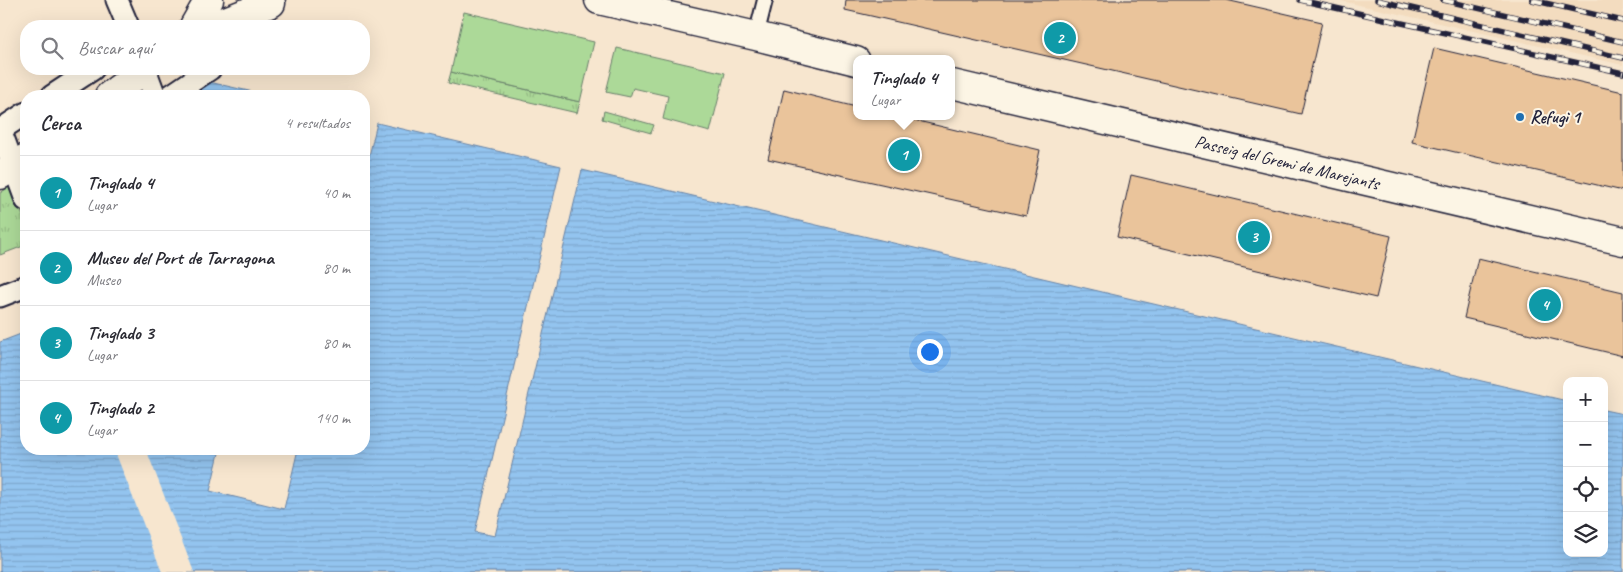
<!DOCTYPE html>
<html lang="es">
<meta charset="utf-8">
<style>
:root{--surface:#fff;--page:#f2f2f3;--text:#2b2b33;--muted:#7c7c81;--line:#e1e1e2;--accent:#0f766e}
body{margin:0;font-family:Caveat,sans-serif;background:var(--page);color:var(--text)}
.controls{position:absolute;right:15px;bottom:15px;display:grid;overflow:hidden;border-radius:10px;box-shadow:0 5px 20px #0002}
.controls button{width:45px;height:45px;display:grid;place-items:center;padding:0;border:0;border-bottom:1px solid var(--line);background:var(--surface);color:var(--text);font:25px sans-serif}
.you{position:absolute;left:929px;top:351px;width:18px;height:18px;margin:-12px;border:4px solid #fff;border-radius:50%;background:#1a73e8;box-shadow:0 0 0 8px #1a73e833}
.badge{display:grid;place-items:center;width:32px;height:32px;border-radius:50%;background:var(--accent);color:#fff;font-size:16px;font-weight:700}
.pin{position:absolute;translate:-50% -50%;border:2px solid #fff;box-shadow:0 1px 5px #0006}
.popup{position:absolute;left:853px;top:55px;width:102px;height:65px;box-sizing:border-box;display:grid;place-content:center;border-radius:10px;background:var(--surface);filter:drop-shadow(0 1px 4px #0005);font-size:16px;white-space:nowrap;color:var(--muted)}
.popup b{font-size:19px;color:var(--text)}
.popup::after{content:'';position:absolute;left:50%;top:100%;margin-left:-10px;border:10px solid transparent;border-top-color:var(--surface)}
.list{margin:0;padding:0;list-style:none}
h2{display:flex;justify-content:space-between;align-items:center;height:65px;margin:0;padding:0 20px;font-size:21px}
h2 small{font-size:16px;font-weight:400;color:var(--muted)}
.list li{display:grid;grid-template-columns:32px 1fr auto;gap:15px;align-items:center;box-sizing:border-box;height:75px;padding:0 20px;border-top:1px solid var(--line)}
.list b{display:block;font-size:19px;white-space:nowrap}
.list p{margin:0;font-size:16px;white-space:nowrap;color:var(--muted)}
.list em{font-size:16px;font-style:normal;color:var(--muted)}
.icon{flex:none;width:28px;height:28px;fill:none;stroke:currentColor;stroke-width:2;stroke-linecap:round;stroke-linejoin:round}
.map{position:relative;flex:none;width:1623px;height:572px;overflow:hidden}
.search{position:absolute;background:var(--surface);box-shadow:0 5px 20px #0002;left:20px;top:20px;width:350px;height:55px;display:flex;align-items:center;gap:12px;box-sizing:border-box;padding:0 18px;border-radius:20px;color:var(--muted);font-size:19px}
.panel{position:absolute;background:var(--surface);box-shadow:0 5px 20px #0002;left:20px;top:90px;width:350px;height:365px;border-radius:20px}
.map>svg:first-child{display:block}
.built{fill:#f3dcbf}
.grass{fill:url(#grass-tufts);stroke:#677e6a}
.green{fill:#acd998;stroke:#677e6a}
.water{fill:url(#water-rules);stroke:#6683a7}
.pier{fill:#f7e6cf}
.building{fill:#eac49b;stroke:#22223b}
.lines{fill:none;stroke-linecap:round;stroke-linejoin:round}
.service-casing{stroke:#22223b;stroke-width:18}
.pedestrian-casing{stroke:#22223b;stroke-width:25}
.minor-casing{stroke:#22223b;stroke-width:31}
.service{stroke:#fcf5e5;stroke-width:14}
.pedestrian{stroke:#fcf5e5;stroke-width:21}
.minor{stroke:#fcf5e5;stroke-width:28}
.rail-casing{stroke:#22223b;stroke-width:5.5}
.rail{stroke:#fcf5e5;stroke-width:4;stroke-dasharray:11;stroke-linecap:butt}
.poi-dot{fill:#1f6fb2;stroke:#fcf5e5;stroke-width:2}
.labels{text-anchor:middle;dominant-baseline:central;stroke-width:4;stroke-linejoin:round;paint-order:stroke}
.poi-label{font-size:18px;font-weight:bold;fill:#22223b;stroke:#fcf5e5;text-anchor:start}
.street-label{font-size:18px;fill:#22223b;stroke:#fcf5e5}
</style>
<div class="map">
<svg width="1623" height="572" viewBox="0 0 1623 572">
<defs>
<pattern id="grass-tufts" width="24" height="20" patternUnits="userSpaceOnUse" patternTransform="scale(1.25)"><rect width="24" height="20" fill="#acd998"/><path d="M3 7l-1-3M5 7V3M7 7l1-3M15 17l-1-3M17 17v-4M19 17l1-3" fill="none" stroke="#94ba84"/></pattern>
<pattern id="water-rules" width="6" height="5" patternUnits="userSpaceOnUse" patternTransform="scale(1.25)"><rect width="6" height="5" fill="#93c4ef"/><path d="M0 2.5h6" fill="none" stroke="#7ea8ce"/></pattern>
</defs>
<rect width="100%" height="100%" fill="#f7e6cf"/>
<filter id="ink" filterUnits="userSpaceOnUse"><feTurbulence type="fractalNoise" baseFrequency=".02" numOctaves="2"/><feDisplacementMap in="SourceGraphic" scale="10" xChannelSelector="R" yChannelSelector="G"/><feConvolveMatrix kernelMatrix="1 2 1 2 8 2 1 2 1" color-interpolation-filters="sRGB"/></filter>
<g filter="url(#ink)">
<path class="built" d="M 1337,0 L 1623,0 L 1623,65 Z"/>
<path class="grass" d="M 451,72 L 580,102 L 577,113 L 448,83 Z
M 604,111 L 654,125 L 651,133 L 602,119 Z
M 11,186 L 26,224 L 26,245 L 0,255 L 0,193 Z"/>
<path class="green" d="M 464,12 L 594,42 L 580,102 L 451,72 Z
M 617,48 L 725,73 L 710,132 L 663,119 L 668,96 L 633,88 L 630,97 L 606,92 Z"/>
<path class="water" d="M 209,82 L 271,96 L 191,96 Z
M 377,123 L 561,166 L 475,532 L 495,536 L 582,170 L 1567,401 L 1567,553 L 1604,553 L 1604,410 L 1623,414 L 1623,572 L 0,572 L 0,342 L 26,332 L 26,449 L 220,449 L 210,491 L 284,509 L 298,449 L 364,449 L 364,177 Z"/>
<path class="pier" d="M 114,449 L 146,449 L 194,572 L 162,572 Z"/>
<path class="building" d="M 846,0 L 1226,0 L 1322,22 L 1301,114 L 845,10 Z
M 1434,48 L 1623,92 L 1623,191 L 1412,142 Z
M 784,89 L 856,107 L 856,116 L 897,116 L 1040,150 L 1026,216 L 768,159 Z
M 1131,175 L 1391,236 L 1376,298 L 1117,237 Z
M 1478,258 L 1623,292 L 1623,356 L 1464,318 Z"/>
<g class="lines">
<g class="service-casing">
<path id="service" d="M 756,36 L 765,0"/>
</g>
<g class="pedestrian-casing">
<path id="pedestrian" d="M 117,0 L 128,26
M 145,69 L 155,96
M 52,96 L 93,69
M 170,96 L 210,69
M 0,129 L 26,200
M 0,130 L 26,113
M 0,296 L 26,286"/>
</g>
<g class="minor-casing">
<g id="minor">
<path d="M 599,0 L 756,36 L 856,61"/>
<path d="M 194,26 L 209,0"/>
<path d="M 213,26 L 271,3"/>
<path id="s1" d="M 952,84 L 1623,241"/>
<path d="M 109,96 L 145,69"/>
<path d="M 0,175 L 26,158"/>
</g>
</g>
<use href="#service" class="service"/>
<use href="#pedestrian" class="pedestrian"/>
<use href="#minor" class="minor"/>
<g class="rail-casing">
<path id="rail" d="M 1300,0 L 1623,73
M 1377,0 L 1623,58
M 1443,0 L 1623,42
M 1532,0 L 1623,21"/>
</g>
<use href="#rail" class="rail"/>
</g>
</g>
<circle class="poi-dot" cx="1520" cy="117" r="5"/>
<g class="labels">
<g class="poi-label">
<text x="1530" y="117">Refugi 1</text>
</g>
<g class="street-label">
<text stroke="none"><textPath href="#s1" startOffset="344">Passeig del Gremi de Marejants</textPath></text>
</g>
</g>
</svg>
<div class="controls">
<button>+</button>
<button>−</button>
<button><svg class="icon" aria-label="locate" viewBox="0 0 24 24"><circle cx="12" cy="12" r="6"/><path d="M12 2v4M12 18v4M2 12h4M18 12h4"/></svg></button>
<button><svg class="icon" aria-label="layers" viewBox="0 0 24 24"><path d="M12 4l9 5-9 5-9-5zM3 14l9 5 9-5"/></svg></button>
</div>
<div class="you"></div>
<div class="pin badge" style="left:904px;top:155px;background:#0f9aa8">1</div>
<div class="popup"><b>Tinglado 4</b>Lugar</div>
<div class="pin badge" style="left:1060px;top:38px;background:#0f9aa8">2</div>
<div class="pin badge" style="left:1254px;top:237px;background:#0f9aa8">3</div>
<div class="pin badge" style="left:1545px;top:305px;background:#0f9aa8">4</div>
<div class="search"><svg class="icon" aria-label="search" viewBox="0 0 24 24"><circle cx="10" cy="10" r="6"/><path d="M15 15l6 6"/></svg>Buscar aquí</div>
<section class="panel">
<h2>Cerca<small>4 resultados</small></h2>
<ul class="list">
<li><span class="badge" style="background:#0f9aa8">1</span><div><b>Tinglado 4</b><p>Lugar</p></div><em>40 m</em></li>
<li><span class="badge" style="background:#0f9aa8">2</span><div><b>Museu del Port de Tarragona</b><p>Museo</p></div><em>80 m</em></li>
<li><span class="badge" style="background:#0f9aa8">3</span><div><b>Tinglado 3</b><p>Lugar</p></div><em>80 m</em></li>
<li><span class="badge" style="background:#0f9aa8">4</span><div><b>Tinglado 2</b><p>Lugar</p></div><em>140 m</em></li>
</ul>
</section>
</div>
